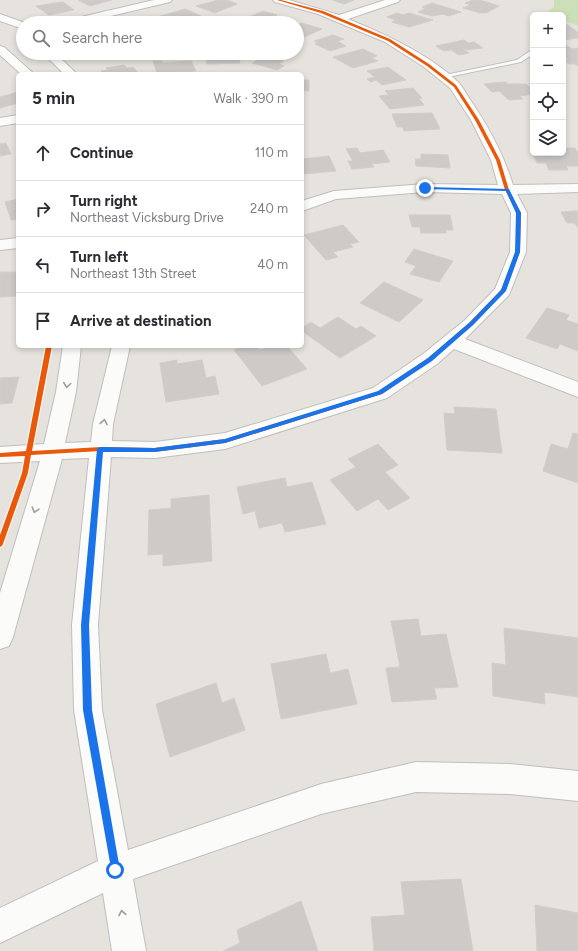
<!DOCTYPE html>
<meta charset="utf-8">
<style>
:root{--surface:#fff;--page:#f7f7f7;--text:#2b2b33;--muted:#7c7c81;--line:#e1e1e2}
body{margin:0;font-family:Figtree,sans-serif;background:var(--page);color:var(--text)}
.controls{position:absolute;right:12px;top:12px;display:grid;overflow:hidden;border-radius:6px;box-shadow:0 2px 6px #0003}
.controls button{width:36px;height:36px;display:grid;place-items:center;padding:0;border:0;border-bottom:1px solid var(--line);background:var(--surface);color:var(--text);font:20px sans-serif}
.stop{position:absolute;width:12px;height:12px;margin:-9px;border:3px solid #1a73e8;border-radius:50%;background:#fff}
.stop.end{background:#1a73e8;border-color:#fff;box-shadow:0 1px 4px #0008}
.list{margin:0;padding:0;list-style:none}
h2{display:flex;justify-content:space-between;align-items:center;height:52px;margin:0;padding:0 16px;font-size:17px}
h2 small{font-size:13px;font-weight:400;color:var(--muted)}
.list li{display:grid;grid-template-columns:26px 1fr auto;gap:12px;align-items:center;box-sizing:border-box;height:56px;padding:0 16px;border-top:1px solid var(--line)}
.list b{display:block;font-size:15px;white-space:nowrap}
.list p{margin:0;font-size:13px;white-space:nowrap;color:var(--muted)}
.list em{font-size:13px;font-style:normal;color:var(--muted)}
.icon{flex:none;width:22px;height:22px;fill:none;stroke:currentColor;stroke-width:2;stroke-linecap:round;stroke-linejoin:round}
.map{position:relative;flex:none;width:578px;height:951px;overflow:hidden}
.search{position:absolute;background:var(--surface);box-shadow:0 2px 6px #0003;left:16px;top:16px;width:288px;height:44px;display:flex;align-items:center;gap:10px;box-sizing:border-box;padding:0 14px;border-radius:22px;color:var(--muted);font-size:15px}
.panel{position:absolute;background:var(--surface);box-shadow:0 2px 6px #0003;left:16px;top:72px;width:288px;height:276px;border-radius:6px}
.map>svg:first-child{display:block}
.green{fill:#cbe0b8}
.building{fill:#cdcac8;stroke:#d1ceca}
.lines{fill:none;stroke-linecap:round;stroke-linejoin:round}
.service-casing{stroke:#c0bfbf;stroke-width:2}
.minor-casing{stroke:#c0bfbf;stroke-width:2}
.service{fill:#fbfbfa;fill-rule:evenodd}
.minor{fill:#fbfbfa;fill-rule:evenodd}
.cycleway-casing{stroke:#fff;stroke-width:2}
.cycleway{fill:#e8590c;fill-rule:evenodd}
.oneway{stroke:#9c9c9c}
.route{fill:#1a73e8}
</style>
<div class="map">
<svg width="578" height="951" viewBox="0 0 578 951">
<rect width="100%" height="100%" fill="#e6e2de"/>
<path class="green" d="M 554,0 L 578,0 L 578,26 L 563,20 L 563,15 L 546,13 L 554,7 Z"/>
<path class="building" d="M 78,0 L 112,0 L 90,6 Z
M 218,0 L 227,0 L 237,4 L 215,13 L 196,6 Z
M 332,0 L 354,0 L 344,4 Z
M 473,0 L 480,0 L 499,6 L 486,13 L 480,13 L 463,8 L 471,5 L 465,3 Z
M 63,2 L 74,10 L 49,15 L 36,6 Z
M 432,3 L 461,12 L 448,16 L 443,14 L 432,16 L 418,12 L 426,8 L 422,7 Z
M 185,9 L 201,16 L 174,22 L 177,23 L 165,23 L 154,18 Z
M 263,11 L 277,15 L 273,17 L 283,20 L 276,23 L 260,23 L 245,19 Z
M 397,13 L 403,15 L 409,13 L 433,20 L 409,27 L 392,22 L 396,20 L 387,17 Z
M 302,23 L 322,29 L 302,38 L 297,37 L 297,25 Z
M 563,24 L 566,24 L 578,32 L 578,38 L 563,40 Z
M 333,35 L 344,39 L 337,41 L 346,46 L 330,51 L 315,44 L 318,43 L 314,41 Z
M 464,40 L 469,43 L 474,42 L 483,48 L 464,50 L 469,53 L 459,55 L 451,50 L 444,51 L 436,46 Z
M 563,43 L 572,49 L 578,48 L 578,66 L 575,64 L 569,64 L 563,60 L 568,59 L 563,56 Z
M 363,49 L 377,56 L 371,58 L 378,61 L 353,68 L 333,57 Z
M 233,54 L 234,58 L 239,58 L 240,63 L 207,64 L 206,56 Z
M 264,56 L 284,61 L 279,64 L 284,66 L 277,70 L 252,63 Z
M 153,61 L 162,61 L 163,63 L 191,61 L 196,71 L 157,73 Z
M 124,65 L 127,68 L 133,67 L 139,74 L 104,74 L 101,71 L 108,70 L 106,68 Z
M 388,67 L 406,80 L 382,85 L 376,80 L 371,82 L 367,79 L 375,77 L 367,71 Z
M 302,80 L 309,80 L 309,91 L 302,91 Z
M 505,82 L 508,84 L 526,84 L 533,90 L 533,94 L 520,96 L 523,99 L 509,100 L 499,91 L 492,92 L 484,84 Z
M 413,88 L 422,98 L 419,99 L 424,105 L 390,109 L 379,96 L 389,95 L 385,91 Z
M 18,92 L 18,103 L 0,108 L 0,97 Z
M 432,113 L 440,129 L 404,131 L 403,127 L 397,127 L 392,114 Z
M 6,143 L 11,154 L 0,156 L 0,144 Z
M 357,148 L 360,153 L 383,150 L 390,162 L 372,164 L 374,167 L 352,169 L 348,161 L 353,161 L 346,149 Z
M 563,148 L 575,148 L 578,153 L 578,166 L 566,166 L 568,170 L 549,170 L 546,163 L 537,163 L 532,153 L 563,153 Z
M 421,154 L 448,155 L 450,168 L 416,166 L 415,159 L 421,159 Z
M 329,156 L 336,171 L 302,174 L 302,159 Z
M 18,199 L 18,219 L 11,220 L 5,202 Z
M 578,211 L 578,228 L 575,223 L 567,223 L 561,212 Z
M 409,215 L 450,215 L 453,230 L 446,230 L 446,233 L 421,233 L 420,227 L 412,227 Z
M 343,225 L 359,242 L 350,244 L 353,247 L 333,252 L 338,257 L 326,260 L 304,235 Z
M 414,249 L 453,261 L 439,282 L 410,274 L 416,266 L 405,262 Z
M 0,272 L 18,272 L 18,296 L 0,297 Z
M 384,282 L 423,300 L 399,322 L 360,303 Z
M 547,308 L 569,315 L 566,320 L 578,324 L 578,351 L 560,344 L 557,349 L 526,338 Z
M 338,317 L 356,329 L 361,326 L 376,336 L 340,358 L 302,331 L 302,328 L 311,322 L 320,328 Z
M 245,346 L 257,346 L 260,350 L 271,346 L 287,346 L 307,369 L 262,386 L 234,350 Z
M 177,360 L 177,364 L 202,360 L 206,378 L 215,376 L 219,394 L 166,402 L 160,363 Z
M 19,377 L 12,403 L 0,404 L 0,378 Z
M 454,407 L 496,409 L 502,453 L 447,450 L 444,413 L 455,414 Z
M 573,433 L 578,434 L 578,483 L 543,471 L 551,444 L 568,449 Z
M 378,444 L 398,465 L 385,472 L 410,498 L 388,510 L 378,499 L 357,511 L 330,480 L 356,467 L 348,459 Z
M 285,478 L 287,487 L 312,482 L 326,524 L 285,532 L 282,523 L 259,528 L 255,511 L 243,514 L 237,487 Z
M 209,495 L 212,561 L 163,566 L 163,554 L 148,555 L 149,510 L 171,508 L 171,499 Z
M 418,619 L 421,636 L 446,634 L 458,687 L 434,688 L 437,699 L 392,702 L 386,668 L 400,667 L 391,621 Z
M 504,628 L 578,638 L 578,697 L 544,692 L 545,704 L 493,696 L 492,663 L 506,665 Z
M 326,654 L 330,673 L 348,669 L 357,704 L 281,719 L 271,664 Z
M 216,683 L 222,703 L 234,698 L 245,730 L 170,757 L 156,704 Z
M 461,879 L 473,951 L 374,951 L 371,917 L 405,915 L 401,882 Z
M 301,901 L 318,951 L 223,951 L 240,943 L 237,930 Z
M 535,905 L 578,913 L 578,951 L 537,951 Z"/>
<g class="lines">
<g class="service-casing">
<path id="service" d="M 533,49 L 533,54 L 521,62 L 443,78 L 440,76 L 517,60 Z"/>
</g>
<g class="minor-casing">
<path id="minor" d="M 154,0 L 172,0 L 170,2 L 81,23 L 63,23 L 64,21 Z
M 273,0 L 289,0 L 339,15 L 385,0 L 400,0 L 398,2 L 348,19 C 385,34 431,55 459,83 C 464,89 468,97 473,104 C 490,129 504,156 513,185 L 578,184 L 578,192 L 517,194 L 527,213 L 526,252 L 509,295 L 465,339 L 578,382 L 578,397 L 454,349 L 437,364 L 387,398 L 225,449 L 155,458 L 111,457 L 98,625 L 102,710 L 128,850 L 321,784 L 416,762 L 510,764 L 578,771 L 578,801 L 510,794 L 416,792 L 321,814 L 133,879 L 146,951 L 112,951 L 103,893 L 0,943 L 0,908 L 98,861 L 74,710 L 72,625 L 89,458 L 62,459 L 13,637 L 9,646 L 0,649 L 0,593 L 40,461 L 0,463 L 0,447 L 44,444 L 56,392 L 63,346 L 81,346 L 76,392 L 65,443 L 91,442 L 93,424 L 112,346 L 130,346 L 113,424 L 112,441 L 155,442 L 225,433 L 373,388 L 423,354 L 465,320 L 495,289 L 510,252 L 511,213 L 502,194 L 425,192 L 336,199 L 302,211 L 302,201 L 334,191 L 425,184 L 498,185 L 491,160 L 471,120 L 450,88 L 424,67 L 385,42 L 318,14 L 275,2 Z
M 0,14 L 25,23 L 23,23 L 23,29 L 0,21 Z
M 0,46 L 4,47 L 34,74 L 21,74 L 0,55 Z
M 43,53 L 55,53 L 77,74 L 64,74 Z
M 18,115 L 18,123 L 0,126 L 0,118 Z
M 18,238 L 18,248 L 0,250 L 0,240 Z"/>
</g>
<use href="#service" class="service"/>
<use href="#minor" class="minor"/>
<g class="cycleway-casing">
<path id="cycleway" d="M 277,0 L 281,0 L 323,11 L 390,39 L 429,64 L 456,85 L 479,120 L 500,160 L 509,190 L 521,213 L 520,252 L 505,291 L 473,325 L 432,360 L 382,394 L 225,443 L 155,452 L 101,451 L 31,455 L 28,473 L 3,544 L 2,546 L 0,547 L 0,535 L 22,473 L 25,456 L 0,457 L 0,453 L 26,451 L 46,346 L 52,346 L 32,451 L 101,447 L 155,448 L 225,439 L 378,392 L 428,358 L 469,323 L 501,290 L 516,252 L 517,213 L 505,190 L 496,160 L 475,120 L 454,87 L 427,66 L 388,41 L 321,13 Z"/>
</g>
<use href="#cycleway" class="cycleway"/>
</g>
<defs><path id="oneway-chevron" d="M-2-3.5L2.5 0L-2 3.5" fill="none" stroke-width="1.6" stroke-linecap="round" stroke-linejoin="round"/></defs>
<g class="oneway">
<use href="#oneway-chevron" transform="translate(67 385) rotate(98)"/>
<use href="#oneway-chevron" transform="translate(104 422) rotate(-80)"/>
<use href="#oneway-chevron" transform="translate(35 510) rotate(107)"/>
<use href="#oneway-chevron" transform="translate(122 913) rotate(-100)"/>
</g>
<path class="route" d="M 425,187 L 509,189 L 521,213 L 520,252 L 506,291 L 473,325 L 432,361 L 382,394 L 225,443 L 154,452 L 103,452 L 89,625 L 92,710 L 120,870 L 115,875 L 112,874 L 83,710 L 81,625 L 97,449 L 100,447 L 154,448 L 225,439 L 378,391 L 428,358 L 470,322 L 501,290 L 515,252 L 516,213 L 506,191 L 424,189 Z"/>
</svg>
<div class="controls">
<button>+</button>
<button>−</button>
<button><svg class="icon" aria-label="locate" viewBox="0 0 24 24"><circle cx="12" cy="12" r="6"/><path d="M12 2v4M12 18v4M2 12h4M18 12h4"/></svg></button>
<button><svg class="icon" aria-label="layers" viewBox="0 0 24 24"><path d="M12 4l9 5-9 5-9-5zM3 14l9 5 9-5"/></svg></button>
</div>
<div class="stop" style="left:115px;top:870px"></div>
<div class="stop end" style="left:425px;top:188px"></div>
<div class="search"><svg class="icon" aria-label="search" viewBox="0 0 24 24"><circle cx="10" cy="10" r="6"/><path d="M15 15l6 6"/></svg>Search here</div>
<section class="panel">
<h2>5 min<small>Walk · 390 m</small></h2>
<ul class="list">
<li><svg class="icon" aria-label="ahead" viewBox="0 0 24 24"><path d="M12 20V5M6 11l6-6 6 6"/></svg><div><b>Continue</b></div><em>110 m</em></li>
<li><svg class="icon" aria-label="right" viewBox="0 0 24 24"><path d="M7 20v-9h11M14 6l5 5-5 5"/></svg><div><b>Turn right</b><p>Northeast Vicksburg Drive</p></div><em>240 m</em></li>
<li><svg class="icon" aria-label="left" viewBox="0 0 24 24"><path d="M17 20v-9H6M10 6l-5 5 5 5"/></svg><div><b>Turn left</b><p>Northeast 13th Street</p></div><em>40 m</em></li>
<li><svg class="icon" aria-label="arrive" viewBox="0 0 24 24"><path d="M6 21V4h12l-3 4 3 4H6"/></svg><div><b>Arrive at destination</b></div></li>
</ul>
</section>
</div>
